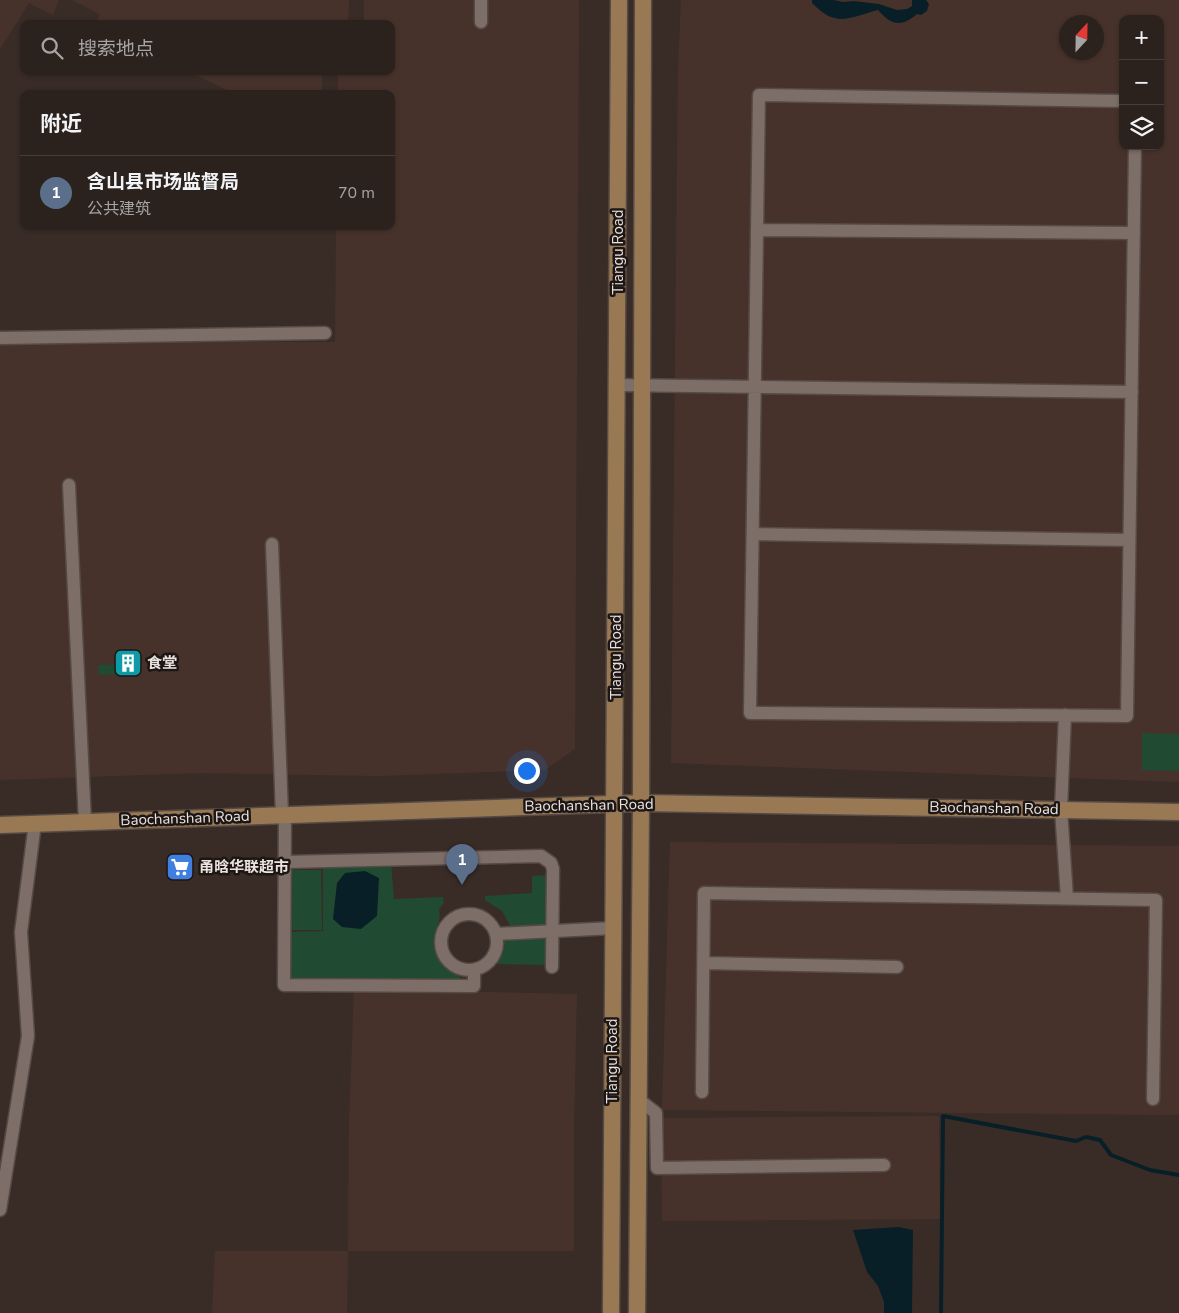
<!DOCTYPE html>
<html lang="zh">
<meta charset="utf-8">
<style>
:root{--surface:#2b211d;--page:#332926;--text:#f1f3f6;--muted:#a6a3a4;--line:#473e3b;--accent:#55cec4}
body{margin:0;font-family:"Nunito Sans","Noto Sans SC",sans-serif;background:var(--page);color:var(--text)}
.controls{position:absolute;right:15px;top:15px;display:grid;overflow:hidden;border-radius:10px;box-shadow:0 1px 4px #0004}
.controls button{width:45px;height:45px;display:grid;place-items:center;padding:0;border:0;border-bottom:1px solid var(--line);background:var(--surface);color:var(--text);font:25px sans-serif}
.compass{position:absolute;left:1059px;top:15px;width:45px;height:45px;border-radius:50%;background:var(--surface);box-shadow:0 1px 4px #0004;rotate:22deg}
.you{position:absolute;left:526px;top:770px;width:18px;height:18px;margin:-12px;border:4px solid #fff;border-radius:50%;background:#1a73e8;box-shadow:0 0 0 8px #1a73e833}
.badge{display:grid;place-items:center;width:32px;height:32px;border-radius:50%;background:var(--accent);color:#fff;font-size:16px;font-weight:700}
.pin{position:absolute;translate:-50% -41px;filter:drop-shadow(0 1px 2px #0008)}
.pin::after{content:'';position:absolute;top:26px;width:18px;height:15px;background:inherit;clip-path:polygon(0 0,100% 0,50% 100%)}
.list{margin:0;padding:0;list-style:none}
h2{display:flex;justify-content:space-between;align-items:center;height:65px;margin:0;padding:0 20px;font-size:21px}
h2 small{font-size:16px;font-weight:400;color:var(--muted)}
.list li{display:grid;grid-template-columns:32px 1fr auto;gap:15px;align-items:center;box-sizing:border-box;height:75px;padding:0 20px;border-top:1px solid var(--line)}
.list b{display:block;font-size:19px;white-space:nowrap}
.list p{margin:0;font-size:16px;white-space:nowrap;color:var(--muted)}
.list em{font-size:16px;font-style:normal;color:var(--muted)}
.icon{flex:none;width:28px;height:28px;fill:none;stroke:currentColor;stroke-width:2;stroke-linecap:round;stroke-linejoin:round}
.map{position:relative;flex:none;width:1179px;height:1313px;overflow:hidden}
.search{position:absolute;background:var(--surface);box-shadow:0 1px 4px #0004;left:20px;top:20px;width:375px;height:55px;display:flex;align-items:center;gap:12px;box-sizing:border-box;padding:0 18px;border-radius:10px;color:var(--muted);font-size:19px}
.panel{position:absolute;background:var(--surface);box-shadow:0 1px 4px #0004;left:20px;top:90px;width:375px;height:140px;border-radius:10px}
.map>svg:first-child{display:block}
.built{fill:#46322b;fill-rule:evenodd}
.green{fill:#214a32}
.water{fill:#091f27}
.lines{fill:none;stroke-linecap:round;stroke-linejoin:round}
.stream{stroke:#091f27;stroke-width:4}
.minor-casing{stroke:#554a45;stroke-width:15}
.major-casing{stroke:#554a45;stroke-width:19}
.minor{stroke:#7d6e68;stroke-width:12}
.major{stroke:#987954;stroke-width:16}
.labels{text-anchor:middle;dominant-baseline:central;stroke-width:5;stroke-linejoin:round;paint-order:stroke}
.street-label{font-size:15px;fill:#ece3df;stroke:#1c1614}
.poi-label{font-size:15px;font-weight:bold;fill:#ece3df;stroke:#1c1614;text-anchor:start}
</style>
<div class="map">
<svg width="1179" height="1313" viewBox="0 0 1179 1313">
<rect width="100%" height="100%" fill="#392c27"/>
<path class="built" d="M 0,0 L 59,0 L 53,15 L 29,3 L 0,49 Z
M 72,0 L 349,0 L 348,24 L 96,24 L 100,14 Z
M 364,0 L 579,0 L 575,749 L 545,770 L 379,776 L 201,773 L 0,780 L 0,342 L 335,342 L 336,226 L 391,226 L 391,94 L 338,94 L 338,71 L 391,71 L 391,24 L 364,24 Z
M 681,0 L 1179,0 L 1179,782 L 671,763 L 678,68 ZM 1123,19 L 1160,19 L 1160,146 L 1123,146 ZM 1066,22 L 1096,22 L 1096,52 L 1066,52 Z
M 188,71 L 322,71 L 322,94 L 235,94 Z
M 670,842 L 1179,846 L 1179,1115 L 662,1110 Z
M 354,989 L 577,994 L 574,1126 L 574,1251 L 348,1251 L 347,1313 L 212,1313 L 215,1251 L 348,1251 L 349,1123 Z
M 939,1116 L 940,1219 L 662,1221 L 661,1118 Z"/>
<path class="green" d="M 120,664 L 121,674 L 99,675 L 98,665 Z
M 1142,733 L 1179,734 L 1179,771 L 1142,770 Z
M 391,863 L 394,899 L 443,897 L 444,903 L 439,909 C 441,919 438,923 436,932 C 432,951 441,971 460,975 L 460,981 L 296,980 L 290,978 L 288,932 L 323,931 L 323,867 Z
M 287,870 L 321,870 L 322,930 L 287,930 Z
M 547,875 L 547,926 L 511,927 L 502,911 L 485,900 L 485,896 L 532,893 L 532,876 Z
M 546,937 L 547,965 L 495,964 C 499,957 501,944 505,938 Z"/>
<path class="water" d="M 812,0 L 834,0 L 843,2 L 854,1 L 879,4 L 897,10 L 907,9 L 912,6 L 912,0 L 926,0 L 929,4 L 927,11 L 921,15 L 917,14 C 901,28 891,25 878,10 C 848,18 836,28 812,3 Z
M 365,871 L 379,878 L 377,916 L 361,929 L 342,927 L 333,919 L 337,883 L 345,873 Z
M 899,1227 L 913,1230 L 912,1313 L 884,1313 L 884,1302 L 878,1286 L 867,1272 L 853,1230 Z"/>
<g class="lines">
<path class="stream" d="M 941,1313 L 943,1116 L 1076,1141 L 1086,1137 L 1100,1140 L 1111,1155 L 1150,1170 L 1179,1175"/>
<g class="minor-casing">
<path id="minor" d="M 481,22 L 481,0
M 1123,101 L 759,95 L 750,713 L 1127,716 L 1135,146
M 757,230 L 1134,233
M 0,338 L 325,333
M 617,385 L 1132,392
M 69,485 L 85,822
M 753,534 L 1129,540
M 272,544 L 282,815
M 1065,715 L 1061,809 L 1067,898
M 285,815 L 284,985 L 474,986 L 474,970
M 285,862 L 541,856 L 551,863 L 553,869 L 552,967
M441 942a28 28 0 1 1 56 0a28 28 0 1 1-56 0Z
M 496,934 L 613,928
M 704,963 L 897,967
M 702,1092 L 704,893 L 1156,900 L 1153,1099
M 638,1099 L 656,1113 L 657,1168 L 884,1165
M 0,1210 L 28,1036 L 21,932 L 35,823"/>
</g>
<g class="major-casing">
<path id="major" d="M 0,825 L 641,803 L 1179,812
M 611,1313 L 619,0
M 637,1313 L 641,803 L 643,0"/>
</g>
<use href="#minor" class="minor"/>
<use href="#major" class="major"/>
</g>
<defs>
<g id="building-square" transform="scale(1.4375)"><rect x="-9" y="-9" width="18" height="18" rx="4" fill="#0f9aa8" stroke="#1c1614"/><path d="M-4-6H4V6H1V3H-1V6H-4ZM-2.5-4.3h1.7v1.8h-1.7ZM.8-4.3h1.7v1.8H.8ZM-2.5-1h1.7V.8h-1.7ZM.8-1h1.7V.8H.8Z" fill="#fff"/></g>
<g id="supermarket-square" transform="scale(1.4375)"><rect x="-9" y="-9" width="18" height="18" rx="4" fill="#3f7fe0" stroke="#1c1614"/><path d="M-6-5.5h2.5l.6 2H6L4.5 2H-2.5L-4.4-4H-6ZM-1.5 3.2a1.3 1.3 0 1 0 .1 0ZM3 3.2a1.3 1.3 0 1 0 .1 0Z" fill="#fff"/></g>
</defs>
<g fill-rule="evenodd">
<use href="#building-square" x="128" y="663"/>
<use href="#supermarket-square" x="180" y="867"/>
</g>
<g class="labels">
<g class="street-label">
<text transform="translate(618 252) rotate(-90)">Tiangu Road</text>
<text transform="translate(616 657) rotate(-90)">Tiangu Road</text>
<text transform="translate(589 805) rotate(-1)">Baochanshan Road</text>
<text transform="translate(994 808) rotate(1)">Baochanshan Road</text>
<text transform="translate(185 818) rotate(-2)">Baochanshan Road</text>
<text transform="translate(612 1061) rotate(-90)">Tiangu Road</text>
</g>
<g class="poi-label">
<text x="147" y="663">食堂</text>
<text x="199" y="867">甬晗华联超市</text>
</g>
</g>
</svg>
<div class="controls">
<button>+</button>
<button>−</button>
<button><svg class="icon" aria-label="layers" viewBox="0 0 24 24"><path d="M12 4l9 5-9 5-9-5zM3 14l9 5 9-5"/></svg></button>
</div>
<svg class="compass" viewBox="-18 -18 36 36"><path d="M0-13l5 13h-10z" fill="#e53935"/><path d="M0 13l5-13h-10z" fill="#a6a3a4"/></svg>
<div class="you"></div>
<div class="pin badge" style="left:462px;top:885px;background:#5c6f8a">1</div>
<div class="search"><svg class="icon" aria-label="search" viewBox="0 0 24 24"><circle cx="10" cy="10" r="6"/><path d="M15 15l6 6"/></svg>搜索地点</div>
<section class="panel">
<h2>附近<small></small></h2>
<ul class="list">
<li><span class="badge" style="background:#5c6f8a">1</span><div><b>含山县市场监督局</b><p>公共建筑</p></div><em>70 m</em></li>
</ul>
</section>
</div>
